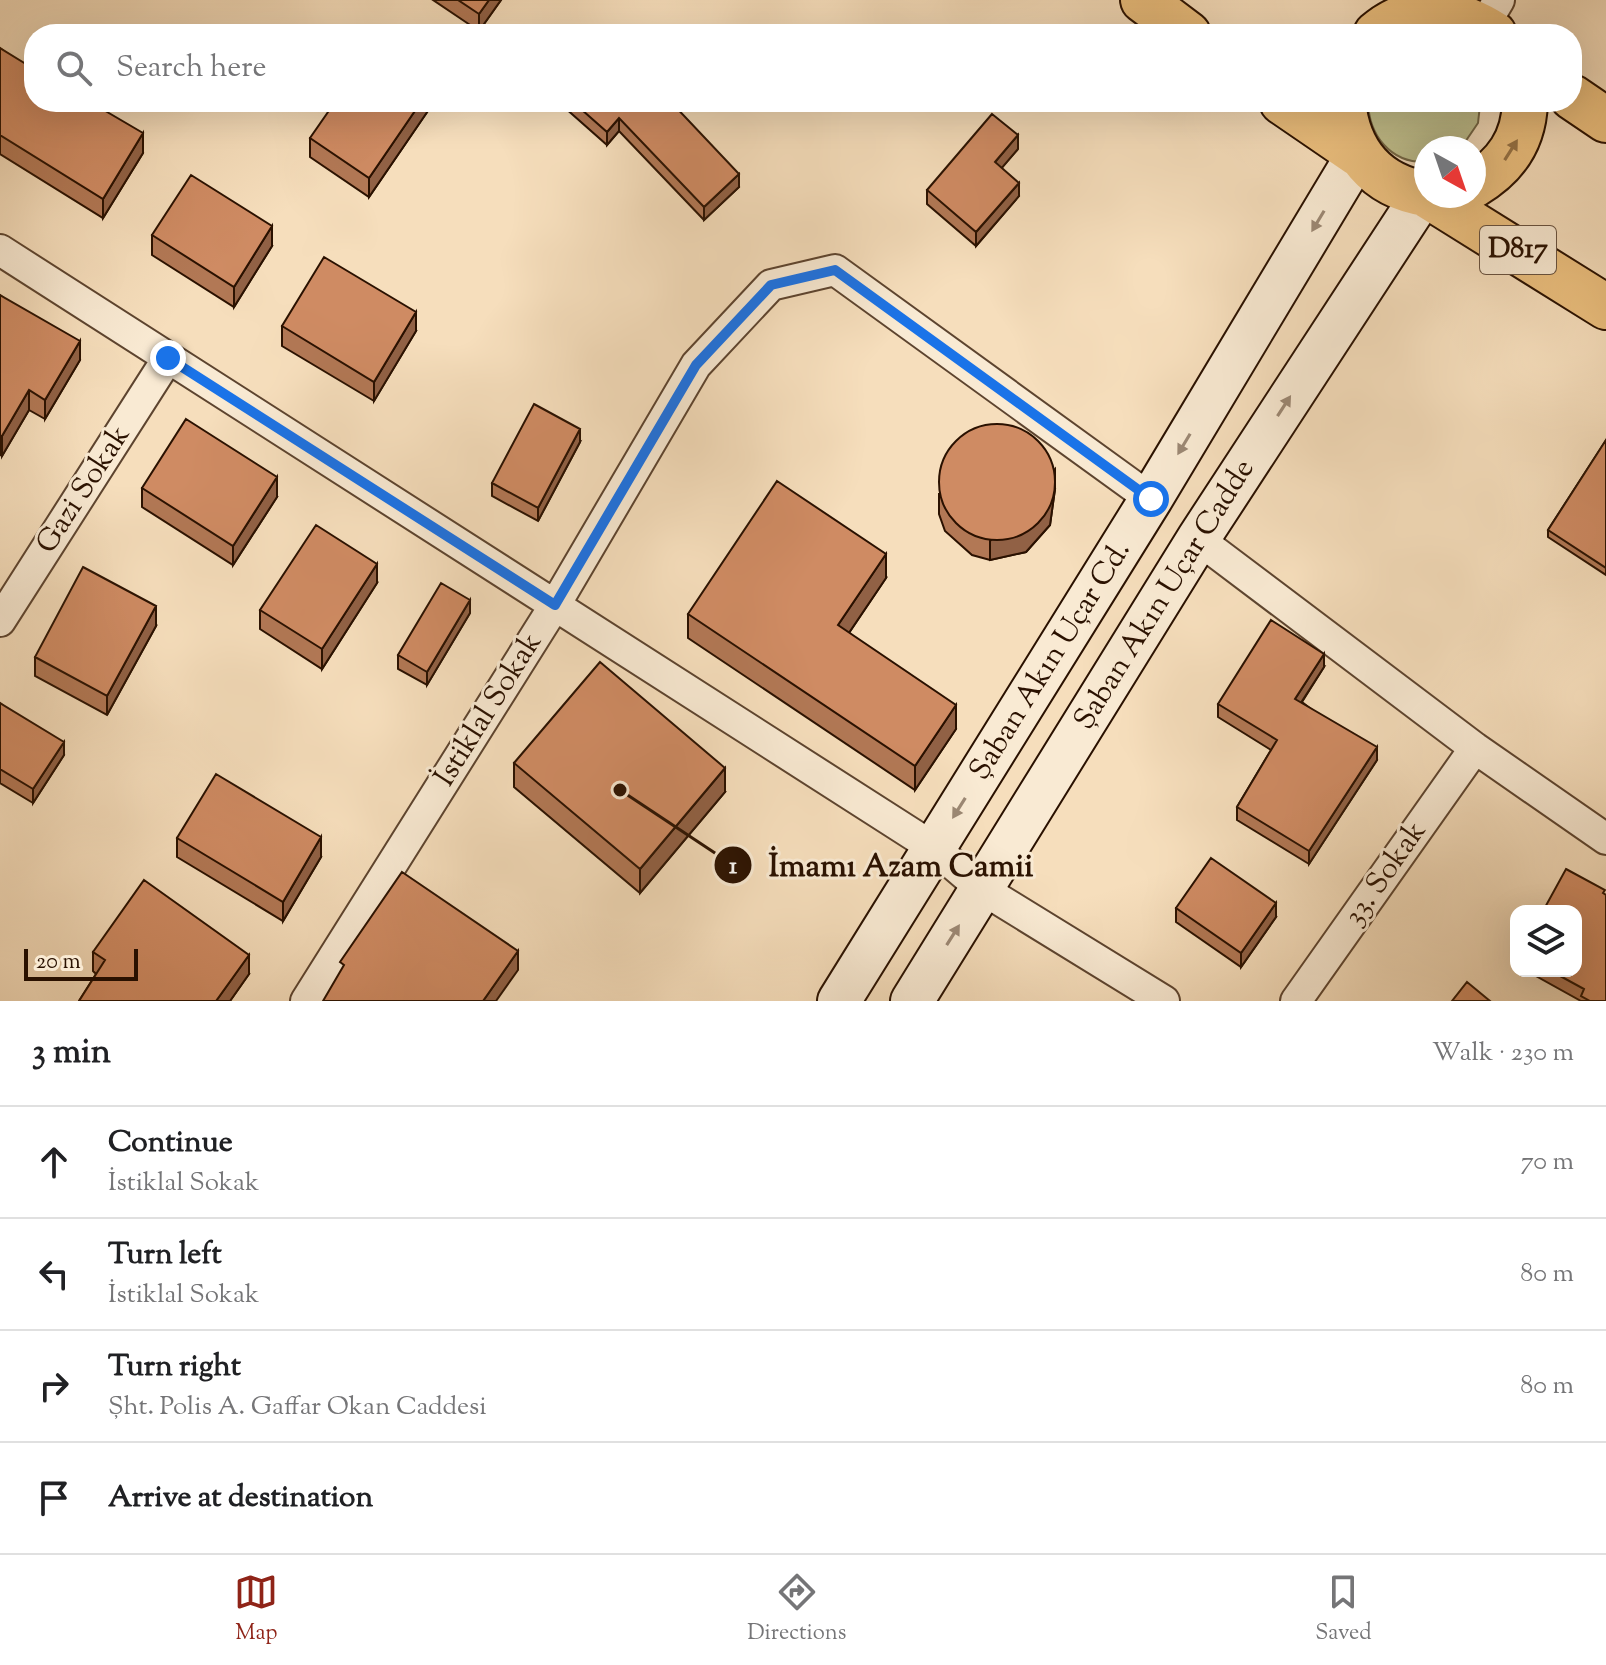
<!DOCTYPE html>
<meta charset="utf-8">
<style>
:root{--surface:#fff;--page:#f2f2f2;--text:#202124;--muted:#757577;--line:#e0e0e0;--accent:#8f2418}
body{margin:0;font-family:"Sorts Mill Goudy",serif;background:var(--page);color:var(--text)}
.controls{position:absolute;right:24px;bottom:24px;display:grid;overflow:hidden;border-radius:16px;box-shadow:0 8px 32px #0002}
.controls button{width:72px;height:72px;display:grid;place-items:center;padding:0;border:0;border-bottom:2px solid var(--line);background:var(--surface);color:var(--text);font:40px sans-serif}
.compass{position:absolute;left:1414px;top:136px;width:72px;height:72px;border-radius:50%;background:var(--surface);box-shadow:0 8px 32px #0002;rotate:140deg}
.scale{position:absolute;left:24px;bottom:20px;width:114px;box-sizing:border-box;padding-left:8px;border:4px solid #2a1100;border-top:0;font-size:22px;line-height:28px;white-space:nowrap;color:#2a1100;-webkit-text-stroke:6px #f9ead3;paint-order:stroke}
.stop{position:absolute;width:24px;height:24px;margin:-18px;border:6px solid #1a73e8;border-radius:50%;background:#fff}
.stop.end{background:#1a73e8;border-color:#fff;box-shadow:0 2px 8px #0008}
.list{margin:0;padding:0;list-style:none}
h2{display:flex;justify-content:space-between;align-items:center;height:104px;margin:0;padding:0 32px;font-size:34px}
h2 small{font-size:26px;font-weight:400;color:var(--muted)}
.list li{display:grid;grid-template-columns:52px 1fr auto;gap:24px;align-items:center;box-sizing:border-box;height:112px;padding:0 32px;border-top:2px solid var(--line)}
.list b{display:block;font-size:30px;white-space:nowrap}
.list p{margin:0;font-size:26px;white-space:nowrap;color:var(--muted)}
.list em{font-size:26px;font-style:normal;color:var(--muted)}
.icon{flex:none;width:44px;height:44px;fill:none;stroke:currentColor;stroke-width:2;stroke-linecap:round;stroke-linejoin:round}
.map{position:relative;flex:none;width:1606px;height:1001px;overflow:hidden}
.search{position:absolute;background:var(--surface);box-shadow:0 8px 32px #0002;left:24px;right:24px;top:24px;height:88px;display:flex;align-items:center;gap:20px;box-sizing:border-box;padding:0 28px;border-radius:32px;color:var(--muted);font-size:30px}
.sheet{height:552px;background:var(--surface)}
nav{display:flex;justify-content:space-around;align-items:center;box-sizing:border-box;height:112px;border-top:2px solid var(--line);background:var(--surface);font-size:22px;color:var(--muted)}
nav a{display:grid;justify-items:center;gap:4px}
nav .on{color:var(--accent)}
.map>svg:first-child{display:block}
.green{fill:#c0c08e;stroke:#756847;stroke-width:2}
.lines{fill:none;stroke-linecap:round;stroke-linejoin:round}
.minor-casing{stroke:#5d442f;stroke-width:34}
.secondary-casing{stroke:#2a1100;stroke-width:46}
.trunk-casing{stroke:#2a1100;stroke-width:48}
.minor{stroke:#f9ead3;stroke-width:30}
.secondary{stroke:#f9ead3;stroke-width:42}
.trunk{stroke:#ebbf7e;stroke-width:44}
.wall{fill:#b27855;stroke:#2a1100;stroke-width:2}
.shaded-wall{fill:#916145;stroke:#2a1100;stroke-width:2}
.building{fill:#cf8b63;stroke:#2a1100;stroke-width:2}
.oneway{fill:#947145}
.oneway2{fill:#9c8874}
.route{stroke:#1a73e8;stroke-width:10}
.labels{text-anchor:middle;dominant-baseline:central;stroke-width:6;stroke-linejoin:round;paint-order:stroke}
.shield{fill:#f9ead3;stroke:#68523f;stroke-width:2}
.shield-label{font-size:28px;font-weight:bold;fill:#2a1100}
.street-label{font-size:30px;fill:#2a1100;stroke:#f9ead3}
.leader{fill:none;stroke:#2a1100;stroke-width:3}
.callout-dot{fill:#2a1100;stroke:#f9ead3;stroke-width:3}
.mark-label{font-size:24px;text-anchor:middle;font-weight:bold;fill:#fff}
.callout-label{font-size:32px;text-anchor:middle;font-weight:bold;fill:#2a1100;stroke:#f9ead3;stroke-width:6;stroke-linejoin:round;paint-order:stroke}
</style>
<div class="map">
<svg width="1606" height="1001" viewBox="0 0 1606 1001">
<rect width="100%" height="100%" fill="#f6debc"/>
<filter id="stains"><feTurbulence type="fractalNoise" baseFrequency=".0025" numOctaves="4"/><feColorMatrix values="0 0 0 0 .2 0 0 0 0 .09 0 0 0 0 .02 0 0 0 .5 -.17"/></filter>
<radialGradient id="worn" r=".72"><stop offset=".6" stop-color="#630" stop-opacity="0"/><stop offset="1" stop-color="#630" stop-opacity=".3"/></radialGradient>
<path class="green" d="M 1368,102 L 1480,102 L 1480,105 L 1478,123 L 1461,148 L 1426,148 L 1426,162 C 1390,163 1369,135 1368,102 Z"/>
<g class="lines">
<g class="minor-casing">
<path id="minor" d="M 1483,27 L 1499,0
M 0,250 L 934,848 L 982,889 L 1164,1001
M 1198,539 L 1475,748 L 1606,839
M 0,621 L 168,358
M 306,1001 L 555,605 L 696,365 L 771,285 L 835,270 L 1151,499
M 1296,1001 L 1475,748"/>
</g>
<g class="secondary-casing">
<path id="secondary" d="M 839,1001 L 1151,499 L 1358,154
M 912,1001 L 1198,539 L 1424,193"/>
</g>
<g class="trunk-casing">
<path id="trunk" d="M 1143,0 L 1188,34
M 1376,34 C 1413,2 1457,10 1494,34
M 1572,97 L 1606,120
M 1282,102 L 1358,154
M 1343,102 C 1348,151 1375,186 1426,194
M 1474,185 C 1506,166 1524,140 1525,102
M 1428,196 L 1606,307"/>
</g>
<use href="#minor" class="minor"/>
<use href="#secondary" class="secondary"/>
<use href="#trunk" class="trunk"/>
</g>
<path class="wall" d="M 433,0 L 501,0 L 479,31 Z
M 0,48 L 143,153 L 103,218 L 0,154 Z
M 434,102 L 369,197 L 310,157 L 310,138 Z
M 564,102 L 671,102 L 739,187 L 704,220 L 619,131 L 607,145 L 564,107 Z
M 1018,149 L 1001,168 L 1019,196 L 976,246 L 927,204 L 927,190 Z
M 152,235 L 272,246 L 234,307 L 152,255 Z
M 0,295 L 80,360 L 45,419 L 29,410 L 2,456 L 0,455 Z
M 282,326 L 416,331 L 374,401 L 282,346 Z
M 1606,440 L 1606,575 L 1548,537 L 1548,530 Z
M 580,442 L 538,521 L 492,496 L 492,483 Z
M 142,488 L 277,497 L 233,565 L 142,507 Z
M 1055,489 L 1050,525 L 1026,552 L 990,560 L 972,555 L 945,531 L 939,514 L 939,494 Z
M 886,578 L 849,633 L 956,729 L 915,790 L 688,638 L 688,614 Z
M 377,583 L 322,669 L 260,629 L 260,610 Z
M 470,613 L 427,685 L 398,669 L 398,655 Z
M 156,626 L 107,715 L 35,676 L 35,657 Z
M 1324,667 L 1302,702 L 1377,760 L 1309,864 L 1237,820 L 1237,807 L 1271,750 L 1218,717 L 1218,704 Z
M 0,703 L 64,755 L 33,803 L 0,783 Z
M 514,763 L 725,792 L 640,893 L 514,787 Z
M 177,838 L 321,857 L 283,921 L 177,857 Z
M 1605,894 L 1606,1001 L 1581,1001 L 1527,971 L 1576,971 Z
M 1176,908 L 1276,917 L 1241,967 L 1176,922 Z
M 93,952 L 249,974 L 230,1001 L 79,1001 L 96,974 L 93,971 Z"/>
<path class="shaded-wall" d="M 489,0 L 501,0 L 479,31 L 479,14 Z
M 421,102 L 434,102 L 369,197 L 369,178 Z
M 619,118 L 619,131 L 607,145 L 607,132 Z
M 143,133 L 143,153 L 103,218 L 103,199 Z
M 1018,135 L 1018,149 L 995,176 L 995,162 Z
M 739,174 L 739,187 L 704,220 L 704,207 Z
M 1019,183 L 1019,196 L 976,246 L 976,232 Z
M 272,226 L 272,246 L 234,307 L 234,287 Z
M 416,312 L 416,331 L 374,401 L 374,382 Z
M 80,341 L 80,360 L 45,419 L 45,400 Z
M 29,390 L 29,410 L 2,456 L 2,436 Z
M 580,429 L 580,442 L 538,521 L 538,508 Z
M 1055,469 L 1055,489 L 1050,525 L 1026,552 L 990,560 L 990,541 Z
M 277,477 L 277,497 L 233,565 L 233,546 Z
M 886,554 L 886,578 L 838,649 L 838,625 Z
M 377,564 L 377,583 L 322,669 L 322,649 Z
M 470,600 L 470,613 L 427,685 L 427,672 Z
M 156,606 L 156,626 L 107,715 L 107,696 Z
M 1324,654 L 1324,667 L 1295,712 L 1295,699 Z
M 956,705 L 956,729 L 915,790 L 915,766 Z
M 64,742 L 64,755 L 33,803 L 33,789 Z
M 1377,747 L 1377,760 L 1309,864 L 1309,851 Z
M 725,768 L 725,792 L 640,893 L 640,869 Z
M 321,837 L 321,857 L 283,921 L 283,902 Z
M 1276,903 L 1276,917 L 1241,967 L 1241,953 Z
M 518,951 L 518,970 L 496,1001 L 483,1001 Z
M 249,955 L 249,974 L 230,1001 L 216,1001 Z"/>
<path class="building" d="M 458,0 L 489,0 L 479,14 Z
M 0,48 L 34,69 L 34,102 L 90,102 L 143,133 L 103,199 L 0,135 Z
M 335,102 L 421,102 L 369,178 L 310,138 Z
M 573,102 L 671,102 L 739,174 L 704,207 L 619,118 L 607,132 Z
M 992,114 L 1018,135 L 995,162 L 1019,183 L 976,232 L 927,190 Z
M 191,175 L 272,226 L 234,287 L 152,235 Z
M 324,257 L 416,312 L 374,382 L 282,326 Z
M 0,295 L 80,341 L 45,400 L 29,390 L 2,436 L 0,436 Z
M 534,404 L 580,429 L 538,508 L 492,483 Z
M 186,419 L 277,477 L 233,546 L 142,488 Z
M939 482a58 58 0 1 1 116 0a58 58 0 1 1-116 0Z
M 1606,440 L 1606,568 L 1548,530 Z
M 777,481 L 886,554 L 838,625 L 956,705 L 915,766 L 688,614 Z
M 316,525 L 377,564 L 322,649 L 260,610 Z
M 83,567 L 156,606 L 107,696 L 35,657 Z
M 441,583 L 470,600 L 427,672 L 398,655 Z
M 1271,620 L 1324,654 L 1295,699 L 1377,747 L 1309,851 L 1237,807 L 1277,740 L 1218,704 Z
M 600,662 L 725,768 L 640,869 L 514,763 Z
M 0,703 L 64,742 L 33,789 L 0,769 Z
M 216,774 L 321,837 L 283,902 L 177,838 Z
M 1211,858 L 1276,903 L 1241,953 L 1176,908 Z
M 1566,869 L 1605,890 L 1603,893 L 1606,895 L 1606,1001 L 1590,1001 L 1581,996 L 1584,989 L 1551,971 L 1576,971 L 1576,911 L 1543,911 Z
M 402,872 L 518,951 L 483,1001 L 323,1001 L 344,965 L 340,962 Z
M 144,880 L 249,955 L 216,1001 L 79,1001 L 105,960 L 93,952 Z
M 1467,982 L 1490,1001 L 1452,1001 Z"/>
<defs><path id="oneway-solid" d="M-6-.8H1V-3.2L6.5 0L1 3.2V.8H-6Z" transform="scale(2)"/></defs>
<use class="oneway" href="#oneway-solid" transform="translate(1511 150) rotate(-58)"/>
<g class="oneway2">
<use href="#oneway-solid" transform="translate(1318 221) rotate(121)"/>
<use href="#oneway-solid" transform="translate(1284 406) rotate(-57)"/>
<use href="#oneway-solid" transform="translate(1184 444) rotate(121)"/>
<use href="#oneway-solid" transform="translate(959 808) rotate(122)"/>
<use href="#oneway-solid" transform="translate(953 935) rotate(-58)"/>
</g>
<g class="lines">
<path class="route" d="M 168,358 L 555,605 L 696,365 L 771,285 L 835,270 L 1151,499"/>
</g>
<g class="labels">
<rect class="shield" x="1480" y="226" width="76" height="48" rx="6"/>
<g class="shield-label">
<text x="1518" y="250">D817</text>
</g>
<g class="street-label">
<text transform="translate(84 490) rotate(-57)">Gazi Sokak</text>
<text transform="translate(1165 595) rotate(-58)">Şaban Akın Uçar Cadde</text>
<text transform="translate(1051 661) rotate(-58)">Şaban Akın Uçar Cd.</text>
<text transform="translate(489 710) rotate(-58)">İstiklal Sokak</text>
<text transform="translate(1386 874) rotate(-55)">33. Sokak</text>
</g>
</g>
<path class="leader" d="M620 790L733 865"/>
<g class="callout-dot">
<circle cx="620" cy="790" r="8"/>
<circle cx="733" cy="865" r="20"/>
</g>
<g class="mark-label">
<text x="733" y="873">1</text>
</g>
<g class="callout-label">
<text x="901" y="876">İmamı Azam Camii</text>
</g>
<rect width="100%" height="100%" filter="url(#stains)"/>
<rect width="100%" height="100%" fill="url(#worn)"/>
</svg>
<div class="controls">
<button><svg class="icon" aria-label="layers" viewBox="0 0 24 24"><path d="M12 4l9 5-9 5-9-5zM3 14l9 5 9-5"/></svg></button>
</div>
<svg class="compass" viewBox="-18 -18 36 36"><path d="M0-13l5 13h-10z" fill="#e53935"/><path d="M0 13l5-13h-10z" fill="#757577"/></svg>
<div class="scale">20 m</div>
<div class="stop" style="left:1151px;top:499px"></div>
<div class="stop end" style="left:168px;top:358px"></div>
<div class="search"><svg class="icon" aria-label="search" viewBox="0 0 24 24"><circle cx="10" cy="10" r="6"/><path d="M15 15l6 6"/></svg>Search here</div>
</div>
<section class="sheet">
<h2>3 min<small>Walk · 230 m</small></h2>
<ul class="list">
<li><svg class="icon" aria-label="ahead" viewBox="0 0 24 24"><path d="M12 20V5M6 11l6-6 6 6"/></svg><div><b>Continue</b><p>İstiklal Sokak</p></div><em>70 m</em></li>
<li><svg class="icon" aria-label="left" viewBox="0 0 24 24"><path d="M17 20v-9H6M10 6l-5 5 5 5"/></svg><div><b>Turn left</b><p>İstiklal Sokak</p></div><em>80 m</em></li>
<li><svg class="icon" aria-label="right" viewBox="0 0 24 24"><path d="M7 20v-9h11M14 6l5 5-5 5"/></svg><div><b>Turn right</b><p>Şht. Polis A. Gaffar Okan Caddesi</p></div><em>80 m</em></li>
<li><svg class="icon" aria-label="arrive" viewBox="0 0 24 24"><path d="M6 21V4h12l-3 4 3 4H6"/></svg><div><b>Arrive at destination</b></div></li>
</ul>
</section>
<nav>
<a class="on"><svg class="icon" aria-label="map" viewBox="0 0 24 24"><path d="M3 6l6-2 6 2 6-2v14l-6 2-6-2-6 2zM9 4v14M15 6v14"/></svg>Map</a>
<a><svg class="icon" aria-label="directions" viewBox="0 0 24 24"><path d="M12 3l9 9-9 9-9-9zM9 14v-3h6M13 9l2 2-2 2"/></svg>Directions</a>
<a><svg class="icon" aria-label="saved" viewBox="0 0 24 24"><path d="M7 4h10v16l-5-4-5 4z"/></svg>Saved</a>
</nav>
